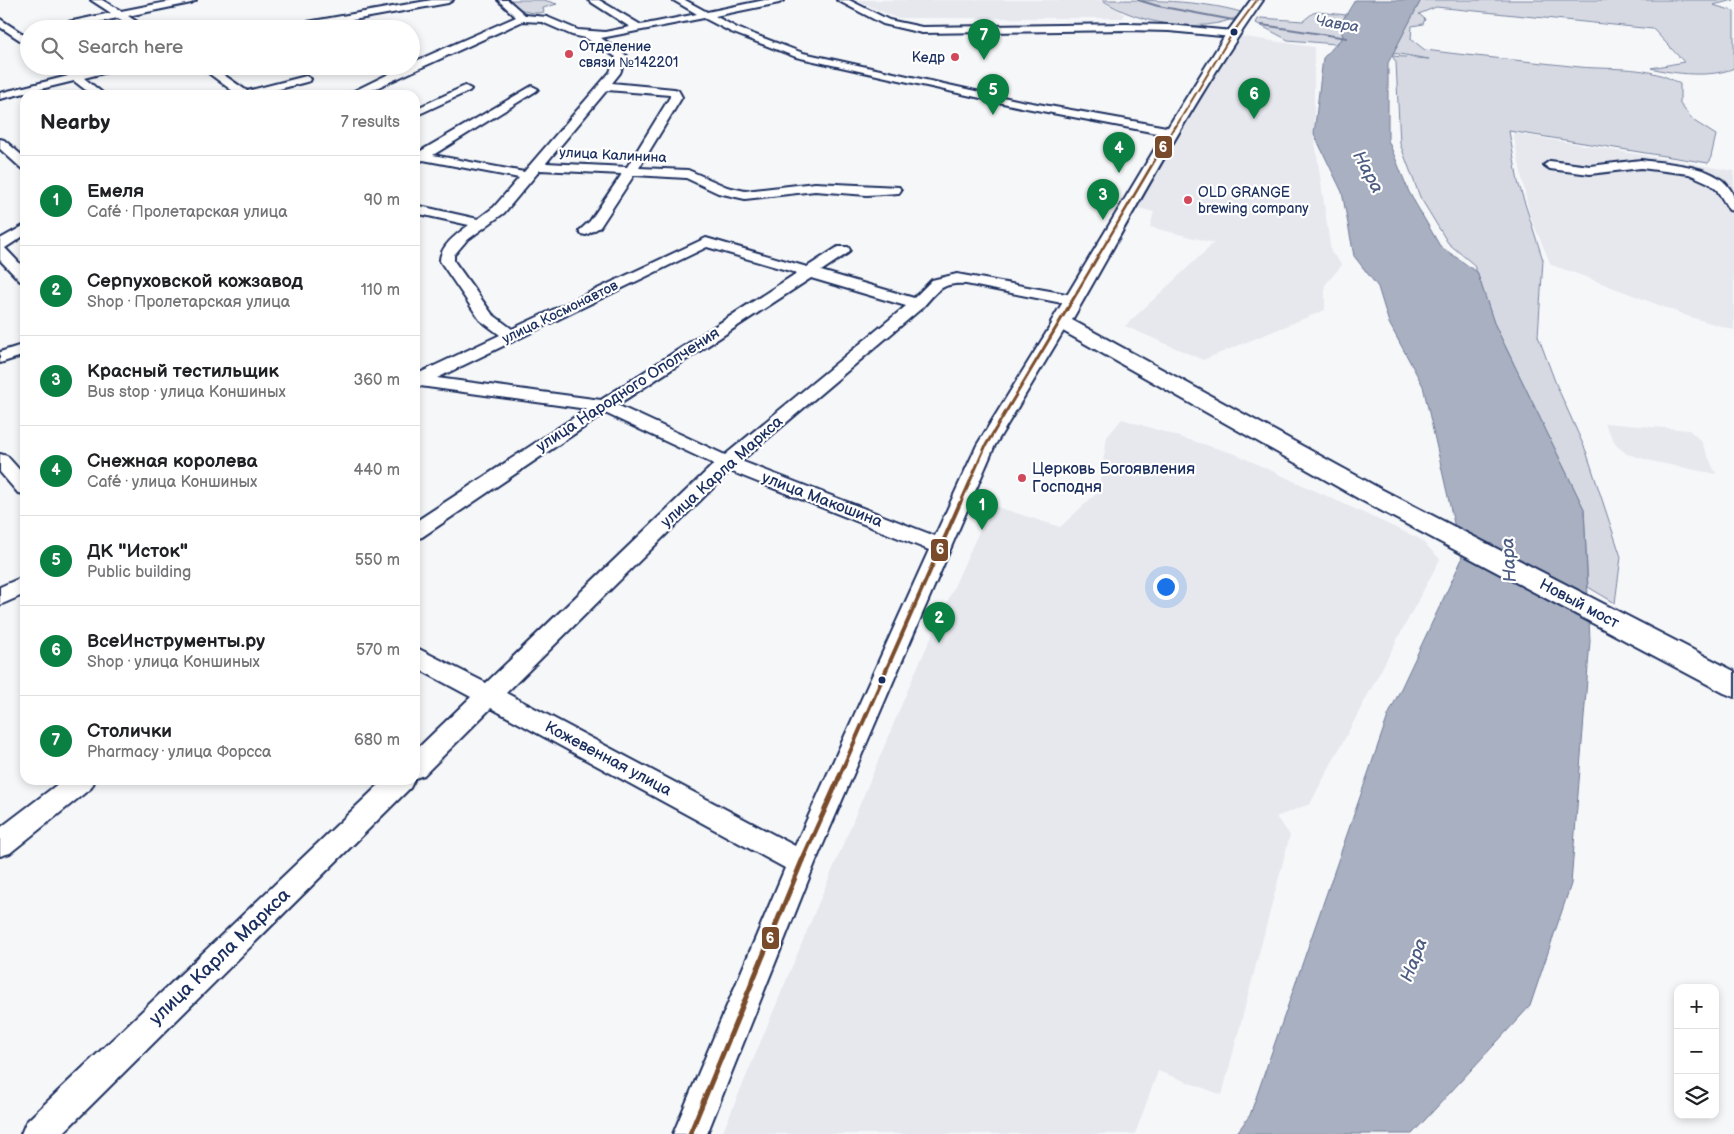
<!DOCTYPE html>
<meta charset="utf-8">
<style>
:root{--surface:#fff;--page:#f2f2f2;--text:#202124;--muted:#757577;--line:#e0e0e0;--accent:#0b8043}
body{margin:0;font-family:"Balsamiq Sans",sans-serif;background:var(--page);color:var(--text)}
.controls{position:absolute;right:15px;bottom:15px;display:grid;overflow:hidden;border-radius:10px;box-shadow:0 2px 8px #0003}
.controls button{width:45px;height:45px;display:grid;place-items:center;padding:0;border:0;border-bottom:1px solid var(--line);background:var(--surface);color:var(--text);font:25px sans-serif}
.you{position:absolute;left:1165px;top:586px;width:18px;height:18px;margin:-12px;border:4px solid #fff;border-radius:50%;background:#1a73e8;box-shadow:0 0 0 8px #1a73e833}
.badge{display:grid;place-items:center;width:32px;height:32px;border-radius:50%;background:var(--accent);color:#fff;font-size:16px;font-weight:700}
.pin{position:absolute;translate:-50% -41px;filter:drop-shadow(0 1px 2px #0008)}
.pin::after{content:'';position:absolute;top:26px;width:18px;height:15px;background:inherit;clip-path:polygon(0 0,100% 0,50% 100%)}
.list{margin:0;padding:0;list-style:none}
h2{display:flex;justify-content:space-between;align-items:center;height:65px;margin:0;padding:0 20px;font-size:21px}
h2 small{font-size:16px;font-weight:400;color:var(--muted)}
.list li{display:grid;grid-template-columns:32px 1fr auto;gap:15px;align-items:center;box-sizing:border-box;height:90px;padding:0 20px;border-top:1px solid var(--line)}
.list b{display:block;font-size:19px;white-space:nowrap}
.list p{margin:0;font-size:16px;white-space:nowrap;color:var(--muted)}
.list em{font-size:16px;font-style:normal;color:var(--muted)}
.icon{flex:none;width:28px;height:28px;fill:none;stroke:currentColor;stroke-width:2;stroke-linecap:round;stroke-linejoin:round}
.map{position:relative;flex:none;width:1734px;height:1134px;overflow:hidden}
.search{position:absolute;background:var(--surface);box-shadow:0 2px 8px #0003;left:20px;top:20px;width:400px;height:55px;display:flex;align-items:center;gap:12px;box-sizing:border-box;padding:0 18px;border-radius:28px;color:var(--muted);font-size:19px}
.panel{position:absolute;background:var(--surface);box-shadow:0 2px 8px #0003;left:20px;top:90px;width:400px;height:695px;border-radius:15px}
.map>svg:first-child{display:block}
.built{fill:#e6e8ee}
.green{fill:#d6d9e2;stroke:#7884a0}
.water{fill:#a9b0c1;stroke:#707c99}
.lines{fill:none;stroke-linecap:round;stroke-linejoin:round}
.stream{stroke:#707c99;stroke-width:2}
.minor-casing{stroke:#1b2f5e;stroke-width:4}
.major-casing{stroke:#1b2f5e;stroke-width:4}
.minor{fill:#fff;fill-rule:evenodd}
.major{fill:#fff;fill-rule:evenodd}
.bus-1-far4-casing{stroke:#fff;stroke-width:4}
.bus-1-far3-casing{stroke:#fff;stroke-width:5}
.bus-1-far2-casing{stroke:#fff;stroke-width:6}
.bus-1-far1-casing{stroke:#fff;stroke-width:8}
.bus-1-casing{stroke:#fff;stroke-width:9}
.bus-1-far4{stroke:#7a4b2a;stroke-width:2}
.bus-1-far3{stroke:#7a4b2a;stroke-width:2.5}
.bus-1-far2{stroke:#7a4b2a;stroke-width:3}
.bus-1-far1{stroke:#7a4b2a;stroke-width:4}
.bus-1{stroke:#7a4b2a;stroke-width:5}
.bus-dot{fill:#1b2f5e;stroke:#fff;stroke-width:2}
.poi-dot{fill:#d1495b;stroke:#fff;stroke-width:2}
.labels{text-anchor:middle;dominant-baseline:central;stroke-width:4.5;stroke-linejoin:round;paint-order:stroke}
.far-poi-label{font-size:14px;fill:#1b2f5e;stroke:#fff;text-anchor:start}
.far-street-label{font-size:14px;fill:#1b2f5e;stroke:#fff}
.far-water-label{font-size:15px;font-style:italic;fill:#4d5c81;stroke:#fff}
.street-label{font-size:16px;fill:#1b2f5e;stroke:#fff}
.poi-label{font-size:16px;fill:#1b2f5e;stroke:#fff;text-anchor:start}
.water-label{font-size:18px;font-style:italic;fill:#4d5c81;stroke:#fff}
.near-street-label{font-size:19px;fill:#1b2f5e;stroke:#fff}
.line-badge{stroke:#fff;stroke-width:2}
.badge-label{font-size:14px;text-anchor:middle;font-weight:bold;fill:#fff}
</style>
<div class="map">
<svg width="1734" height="1134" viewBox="0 0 1734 1134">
<rect width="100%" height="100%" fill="#f6f7f9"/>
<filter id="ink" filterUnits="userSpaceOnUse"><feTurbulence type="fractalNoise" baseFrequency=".02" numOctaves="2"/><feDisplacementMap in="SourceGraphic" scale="10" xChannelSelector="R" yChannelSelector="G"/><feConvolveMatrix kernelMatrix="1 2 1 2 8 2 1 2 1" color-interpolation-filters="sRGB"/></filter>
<g filter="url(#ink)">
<path class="built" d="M 856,0 L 1100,0 L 1124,14 L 1123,18 L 896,18 Z
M 1238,36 L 1314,47 L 1314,134 L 1331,252 L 1342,265 L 1325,285 L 1325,310 L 1203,360 L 1125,326 L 1214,243 L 1150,227 L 1154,212 L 1135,207 Z
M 1513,133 L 1734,171 L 1734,330 L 1690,317 L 1575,273 L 1551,265 L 1529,213 Z
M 1122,419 L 1235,454 L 1420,539 L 1440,559 L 1310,804 L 1276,817 L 1290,835 L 1222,1095 L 1158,1071 L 1135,1134 L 722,1134 L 914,675 L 991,505 L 1060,527 L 1098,492 L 1107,437 Z
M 1604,423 L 1689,430 L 1701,441 L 1716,474 L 1655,462 L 1627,454 L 1617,446 Z"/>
<path class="green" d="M 511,0 L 544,0 L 557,4 L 543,8 L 544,12 C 531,15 519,11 511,0 Z
M 1102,0 C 1147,0 1199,0 1241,12 L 1240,16 C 1199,35 1139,24 1102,0 Z
M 1421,0 L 1734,0 L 1713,5 L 1734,11 L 1734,68 C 1713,78 1673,74 1651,68 L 1684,62 L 1653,29 L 1436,7 L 1419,14 L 1425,19 L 1423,24 L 1412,26 L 1411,39 L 1425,50 C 1477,57 1529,61 1580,67 C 1615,70 1649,65 1680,84 L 1680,104 L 1694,121 L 1716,135 L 1710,161 L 1708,163 L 1509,131 L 1518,182 L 1543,260 L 1538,336 L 1556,384 L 1586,451 L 1621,557 L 1615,603 L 1588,587 L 1584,509 L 1494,323 L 1477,272 L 1473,264 L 1448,243 L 1420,197 L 1400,144 L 1396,62 L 1392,56 L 1429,59 L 1393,53 Z
M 1318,12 L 1346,15 L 1340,25 L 1343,37 L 1336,44 L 1288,40 L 1256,23 L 1258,19 L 1261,18 L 1303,21 L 1313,13 Z"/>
<path class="water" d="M 1355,0 L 1421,0 L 1388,63 L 1388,140 L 1409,192 L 1440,246 L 1477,272 L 1494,323 L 1584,509 L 1590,641 L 1571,884 L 1530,1006 L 1412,1134 L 1236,1134 L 1250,1115 L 1388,716 L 1462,559 L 1423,386 L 1389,323 L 1378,287 L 1354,256 L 1342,192 L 1314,134 L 1323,58 L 1343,37 L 1340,25 Z"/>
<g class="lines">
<path class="stream" d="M 1138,0 L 1158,6 L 1233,20
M 1262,25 L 1347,38"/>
<g class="minor-casing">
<path id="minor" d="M 91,0 L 102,0 L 121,11 L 177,0 L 196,0 L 191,3 L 128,16 L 148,29 L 136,29 L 118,18 L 65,29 L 44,29 L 49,26 L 111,13 Z
M 432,0 L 453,0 L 448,3 L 303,29 L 280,29 L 285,26 Z
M 498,0 L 508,0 L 525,15 L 547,17 L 578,30 L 605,32 L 630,27 L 588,0 L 599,0 L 641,25 L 697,14 L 673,0 L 685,0 L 707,12 L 765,0 L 784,0 L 779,3 L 715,16 L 737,28 L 803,53 L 1021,101 L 1172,128 L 1178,132 L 1172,136 L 1021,107 L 796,57 L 731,32 L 704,18 L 601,38 L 627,56 L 620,73 L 612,83 L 674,89 L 678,90 L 682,97 L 639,168 L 688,170 L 727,187 L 745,191 L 815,183 L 899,187 L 901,190 L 899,193 L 867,195 L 815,191 L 745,199 L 718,193 L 686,178 L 634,175 L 600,227 L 586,235 L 581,234 L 579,231 L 590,221 L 622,174 L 540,170 L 504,213 L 466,241 L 454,255 L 454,261 L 492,314 L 512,329 L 706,238 L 807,267 L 838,247 L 848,247 L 850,250 L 848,253 L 821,271 L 914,298 L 932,280 L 957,274 L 1072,295 L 1078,297 L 1080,300 L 1078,303 L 1072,305 L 966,284 C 942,282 937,291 923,307 L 741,461 L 935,536 L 977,445 L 1053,322 L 1055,319 L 1067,319 L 1069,322 L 995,445 L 815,863 L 707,1134 L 673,1134 L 785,868 L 491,708 L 424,775 L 415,778 L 415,751 L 471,697 L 415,667 L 415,647 L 486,683 L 714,464 L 605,413 L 422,537 L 415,539 L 415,522 L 587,409 L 420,386 L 415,387 L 415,375 L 500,335 L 480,320 L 440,261 C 440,246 457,234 469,225 L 415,213 L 415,205 L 478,219 L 494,207 L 519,178 L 423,160 L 415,164 L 415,151 L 419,152 L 532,86 L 538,89 L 536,91 L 433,155 L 524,172 L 610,72 L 616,57 L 586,38 L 572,35 L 542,22 L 523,21 L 361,95 L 346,95 L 405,66 L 411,66 L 411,63 L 425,57 L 516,17 ZM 607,90 L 670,95 L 670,97 L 627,167 L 546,163 ZM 707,247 L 797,273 L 601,400 L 437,378 ZM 811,278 L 906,306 L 725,455 L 617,405 ZM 730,471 L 929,550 L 795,846 L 506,693 Z
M 837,0 L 849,0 L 889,20 L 922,27 L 1126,24 L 1169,25 L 1232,31 L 1237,34 L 1232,37 L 1169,31 L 1126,30 L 922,33 L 883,24 Z
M 0,19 L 29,38 L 29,46 L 0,27 Z
M 105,66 L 124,66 L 123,68 L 84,78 L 105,95 L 92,95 L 74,81 L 0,99 L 0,93 L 68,76 L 65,72 L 66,70 L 74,70 L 78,73 Z
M 199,66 L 211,66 L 247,91 L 306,76 L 311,79 L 310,81 L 257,95 L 238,95 Z
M 465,86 L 471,89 L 469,91 L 415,116 L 415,109 Z
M 0,139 L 4,140 L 25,158 L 25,169 L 21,168 L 0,149 Z
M 1641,160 C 1669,164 1721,164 1733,195 C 1734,200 1734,206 1734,211 L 1729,210 L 1717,190 L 1709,183 L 1689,174 L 1641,168 L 1590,174 L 1550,169 L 1544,165 L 1550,161 L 1590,166 Z
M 25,225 L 25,235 L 5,248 L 25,269 L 25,283 L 20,281 L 0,260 L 0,239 Z
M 25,344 L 25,355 L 0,363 L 0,352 Z
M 0,454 L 7,456 L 25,476 L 25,494 L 18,493 L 0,472 Z
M 25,576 L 25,594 L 0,605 L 0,587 Z
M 63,780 L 95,780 L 91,788 L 10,853 L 0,856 L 0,828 Z
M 384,780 L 414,780 L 410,788 L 62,1134 L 21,1134 L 26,1122 Z"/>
</g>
<g class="major-casing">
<path id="major" d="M 1251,0 L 1263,0 C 1192,102 1134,212 1072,320 L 1379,488 L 1734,671 L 1734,697 L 1724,693 L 1361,500 L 1054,326 L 1051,322 L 1165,132 L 1226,34 Z"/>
</g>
<use href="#minor" class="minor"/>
<use href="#major" class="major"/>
<g class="bus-1-far4-casing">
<path id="bus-1-far4" d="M 1175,128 L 1232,34 L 1257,0"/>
</g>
<g class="bus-1-far3-casing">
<path id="bus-1-far3" d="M 1077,292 L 1175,126"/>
</g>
<g class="bus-1-far2-casing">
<path id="bus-1-far2" d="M 960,504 L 986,445 L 1078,291"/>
</g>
<g class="bus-1-far1-casing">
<path id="bus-1-far1" d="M 838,779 L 960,503"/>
</g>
<g class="bus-1-casing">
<path id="bus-1" d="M 690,1134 L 801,863 L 839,778"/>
</g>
<use href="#bus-1-far4" class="bus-1-far4"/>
<use href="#bus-1-far3" class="bus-1-far3"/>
<use href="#bus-1-far2" class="bus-1-far2"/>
<use href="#bus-1-far1" class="bus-1-far1"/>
<use href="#bus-1" class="bus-1"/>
</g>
</g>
<g class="bus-dot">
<circle cx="1234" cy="32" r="4.5"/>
<circle cx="882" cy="680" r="4.5"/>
</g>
<g class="poi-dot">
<circle cx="569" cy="54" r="5"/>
<circle cx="955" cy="57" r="5"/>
<circle cx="1188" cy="200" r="5"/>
<circle cx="1022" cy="478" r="5"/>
</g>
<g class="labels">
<g class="far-poi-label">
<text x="579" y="46">Отделение<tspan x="579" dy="16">связи №142201</tspan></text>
<text x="945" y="57" text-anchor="end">Кедр</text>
<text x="1198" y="192">OLD GRANGE<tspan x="1198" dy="16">brewing company</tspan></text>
</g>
<g class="far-street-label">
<text transform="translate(613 155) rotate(3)">улица Калинина</text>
<text transform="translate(560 312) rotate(-26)">улица Космонавтов</text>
</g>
<g class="far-water-label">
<text transform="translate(1337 24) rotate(9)">Чавра</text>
</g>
<g class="street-label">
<text transform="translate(628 390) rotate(-33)">улица Народного Ополчения</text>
<text transform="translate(722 472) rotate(-42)">улица Карла Маркса</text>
<text transform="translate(822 500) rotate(21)">улица Макошина</text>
<text transform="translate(1579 604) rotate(28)">Новый мост</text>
<text transform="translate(608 759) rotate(28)">Кожевенная улица</text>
</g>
<g class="poi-label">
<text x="1032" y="469">Церковь Богоявления<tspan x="1032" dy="18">Господня</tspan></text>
</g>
<g class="water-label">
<text transform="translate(1368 172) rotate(62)">Нара</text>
<text transform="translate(1509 560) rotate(-94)">Нара</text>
<text transform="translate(1414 960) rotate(-69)">Нара</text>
</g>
<g class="near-street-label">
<text transform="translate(220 957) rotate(-44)">улица Карла Маркса</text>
</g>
</g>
<g class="line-badge">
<rect x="1154" y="135" width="19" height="24" rx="5" fill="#7a4b2a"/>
<rect x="930" y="538" width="19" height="24" rx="5" fill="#7a4b2a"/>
<rect x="761" y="926" width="19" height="24" rx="5" fill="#7a4b2a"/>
</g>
<g class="badge-label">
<text x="1163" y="152">6</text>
<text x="940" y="554">6</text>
<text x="770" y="943">6</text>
</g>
</svg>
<div class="controls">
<button>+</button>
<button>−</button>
<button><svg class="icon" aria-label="layers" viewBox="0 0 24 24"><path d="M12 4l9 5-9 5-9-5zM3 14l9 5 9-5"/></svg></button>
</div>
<div class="you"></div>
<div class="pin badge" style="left:982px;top:530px">1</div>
<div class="pin badge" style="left:939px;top:643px">2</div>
<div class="pin badge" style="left:1103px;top:220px">3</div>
<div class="pin badge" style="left:1119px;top:173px">4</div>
<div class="pin badge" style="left:993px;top:115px">5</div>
<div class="pin badge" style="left:1254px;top:119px">6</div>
<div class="pin badge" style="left:984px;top:60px">7</div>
<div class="search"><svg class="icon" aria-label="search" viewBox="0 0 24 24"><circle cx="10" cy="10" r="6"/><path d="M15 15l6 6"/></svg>Search here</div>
<section class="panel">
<h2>Nearby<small>7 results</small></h2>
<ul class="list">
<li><span class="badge">1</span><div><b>Емеля</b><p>Café · Пролетарская улица</p></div><em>90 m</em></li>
<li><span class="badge">2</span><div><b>Серпуховской кожзавод</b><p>Shop · Пролетарская улица</p></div><em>110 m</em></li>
<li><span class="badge">3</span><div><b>Красный тестильщик</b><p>Bus stop · улица Коншиных</p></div><em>360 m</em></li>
<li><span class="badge">4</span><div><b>Снежная королева</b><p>Café · улица Коншиных</p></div><em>440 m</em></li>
<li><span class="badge">5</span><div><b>ДК &quot;Исток&quot;</b><p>Public building</p></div><em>550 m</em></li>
<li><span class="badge">6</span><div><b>ВсеИнструменты.ру</b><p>Shop · улица Коншиных</p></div><em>570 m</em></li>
<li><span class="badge">7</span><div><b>Столички</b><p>Pharmacy · улица Форсса</p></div><em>680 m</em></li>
</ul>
</section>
</div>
